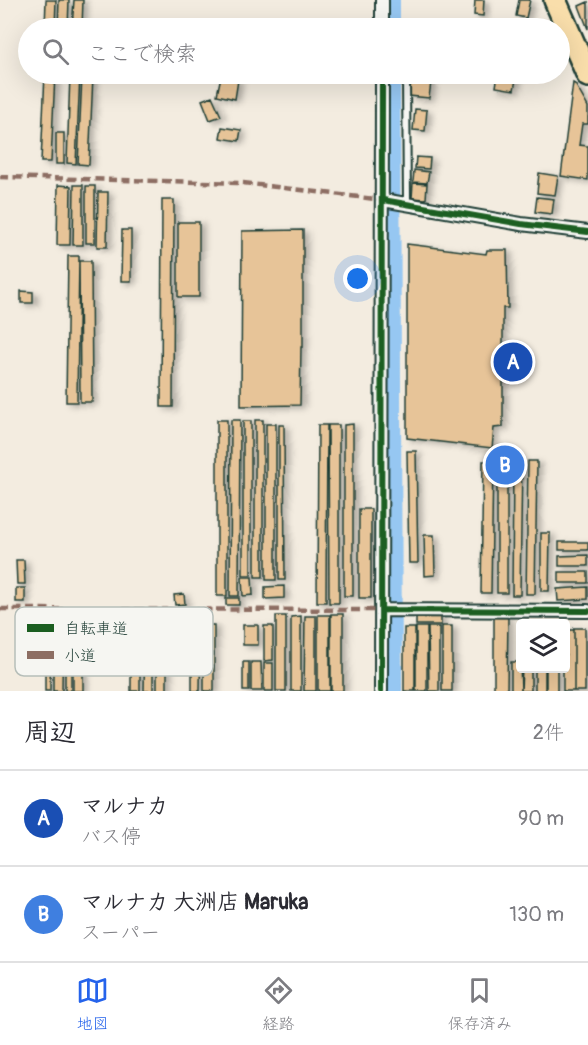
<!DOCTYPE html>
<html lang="ja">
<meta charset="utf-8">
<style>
:root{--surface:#fff;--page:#f7f7f7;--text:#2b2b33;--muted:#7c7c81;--line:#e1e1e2;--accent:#2563eb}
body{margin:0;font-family:Pangolin,"Klee One",sans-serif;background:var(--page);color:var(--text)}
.controls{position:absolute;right:18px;bottom:18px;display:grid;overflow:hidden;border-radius:6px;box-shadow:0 6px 24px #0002}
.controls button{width:54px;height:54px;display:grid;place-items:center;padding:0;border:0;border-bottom:2px solid var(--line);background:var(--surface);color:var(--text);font:30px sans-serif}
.you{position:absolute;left:358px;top:279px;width:21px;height:21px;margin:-15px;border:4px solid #fff;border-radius:50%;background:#1a73e8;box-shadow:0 0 0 9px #1a73e833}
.badge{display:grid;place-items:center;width:39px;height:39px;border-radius:50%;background:var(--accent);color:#fff;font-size:20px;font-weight:700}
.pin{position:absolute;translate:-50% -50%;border:3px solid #fff;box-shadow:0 2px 6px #0006}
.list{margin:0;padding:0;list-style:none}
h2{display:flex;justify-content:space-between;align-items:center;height:78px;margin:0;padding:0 24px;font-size:26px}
h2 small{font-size:20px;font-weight:400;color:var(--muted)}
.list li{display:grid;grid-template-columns:39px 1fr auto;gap:18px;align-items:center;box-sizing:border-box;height:96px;padding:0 24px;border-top:2px solid var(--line)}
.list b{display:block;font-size:22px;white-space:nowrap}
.list p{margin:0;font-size:20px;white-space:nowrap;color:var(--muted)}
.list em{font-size:20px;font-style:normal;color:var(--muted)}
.icon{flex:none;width:33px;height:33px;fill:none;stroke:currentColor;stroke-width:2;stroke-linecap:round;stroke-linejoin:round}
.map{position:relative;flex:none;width:588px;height:691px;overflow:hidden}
.search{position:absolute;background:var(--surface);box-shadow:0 6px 24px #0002;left:18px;right:18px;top:18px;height:66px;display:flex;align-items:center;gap:15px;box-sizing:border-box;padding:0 21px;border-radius:33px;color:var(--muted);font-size:22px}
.sheet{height:270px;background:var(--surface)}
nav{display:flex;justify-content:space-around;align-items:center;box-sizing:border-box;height:84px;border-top:2px solid var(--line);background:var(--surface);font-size:16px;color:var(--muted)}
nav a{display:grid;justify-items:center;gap:3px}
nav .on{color:var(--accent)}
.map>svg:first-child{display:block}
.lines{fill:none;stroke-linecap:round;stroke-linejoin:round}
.river{stroke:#96c7f2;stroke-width:22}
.building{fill:#e7c498;stroke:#1f3d34;stroke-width:1.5;filter:url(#shadow)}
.lane-casing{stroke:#1f3d34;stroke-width:10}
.street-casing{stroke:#1f3d34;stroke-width:16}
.highway-casing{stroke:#1f3d34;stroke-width:26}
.lane{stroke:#f6f6f2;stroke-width:6}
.street{stroke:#f6f6f2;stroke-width:12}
.highway{stroke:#f9deab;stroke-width:21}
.quiet{stroke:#8d6e63;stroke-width:4.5;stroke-dasharray:9 4.5;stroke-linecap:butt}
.cycleway-casing{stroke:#f6f6f2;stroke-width:10}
.cycleway{stroke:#1b5e20;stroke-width:6}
.key{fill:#f6f6f2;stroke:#b6beb9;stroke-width:1.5}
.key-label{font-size:16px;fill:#1f3d34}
</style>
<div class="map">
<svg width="588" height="691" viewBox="0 0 588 691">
<defs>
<filter id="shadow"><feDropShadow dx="4.5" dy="2.5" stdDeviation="3" flood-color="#0004"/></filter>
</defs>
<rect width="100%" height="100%" fill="#f3ece0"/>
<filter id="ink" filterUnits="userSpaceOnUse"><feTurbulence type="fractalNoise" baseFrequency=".0167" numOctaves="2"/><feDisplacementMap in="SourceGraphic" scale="12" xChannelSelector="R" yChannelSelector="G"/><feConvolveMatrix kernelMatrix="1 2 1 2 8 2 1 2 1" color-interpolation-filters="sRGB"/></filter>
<g filter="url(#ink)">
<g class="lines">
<path class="river" d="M 389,0 L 389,28
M 389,74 L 391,691"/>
</g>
<path class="building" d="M 46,0 L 56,0 L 55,28 L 45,28 Z
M 59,0 L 69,0 L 68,28 L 58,28 Z
M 74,0 L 83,0 L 82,28 L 72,28 Z
M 475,0 L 484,0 L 483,16 L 474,15 Z
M 519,0 L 530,0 L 526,18 L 516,16 Z
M 588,2 L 588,29 L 579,6 Z
M 45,74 L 55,74 L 51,162 L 41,162 Z
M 70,74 L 80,74 L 76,164 L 67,163 Z
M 412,74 L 432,74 L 429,98 L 409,96 Z
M 498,74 L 517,74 L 514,90 L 496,87 Z
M 82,76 L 93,76 L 89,165 L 78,164 Z
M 221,76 L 238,80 L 235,99 L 217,95 Z
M 573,83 L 575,84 L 588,107 L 588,124 L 582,124 L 579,145 L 588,146 L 588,180 L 561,176 Z
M 212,96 L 221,116 L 210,120 L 202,100 Z
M 415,109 L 427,110 L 425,131 L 413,130 Z
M 222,127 L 241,130 L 239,141 L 220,138 Z
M 56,133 L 64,133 L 64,164 L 56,164 Z
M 416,157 L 430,158 L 429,169 L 415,168 Z
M 414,170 L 429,172 L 427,183 L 413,182 Z
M 539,173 L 558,176 L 555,195 L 537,193 Z
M 413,183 L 427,184 L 426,199 L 412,198 Z
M 58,185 L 71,186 L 70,245 L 57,245 Z
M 74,185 L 83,185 L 83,245 L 73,245 Z
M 86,186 L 95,186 L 95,243 L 86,243 Z
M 98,192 L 108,192 L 107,247 L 97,247 Z
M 537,197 L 554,199 L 552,214 L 535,212 Z
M 162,200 L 174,200 L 173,407 L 161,407 Z
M 178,222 L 199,222 L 199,297 L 178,297 Z
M 122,230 L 131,230 L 131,281 L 121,281 Z
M 303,230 L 303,347 L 301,347 L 300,405 L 241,406 L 242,231 Z
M 407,244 L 486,254 L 487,250 L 507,250 L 508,308 L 503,308 L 503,427 L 494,428 L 492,448 L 407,438 Z
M 68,256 L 79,256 L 77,402 L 66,402 Z
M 79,261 L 91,261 L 92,402 L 80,402 Z
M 21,291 L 33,292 L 33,303 L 21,303 Z
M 217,420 L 227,420 L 227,596 L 217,596 Z
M 231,420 L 240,420 L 239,596 L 230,596 Z
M 255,420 L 263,420 L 263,577 L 255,577 Z
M 243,421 L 251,421 L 251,575 L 243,575 Z
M 266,424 L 276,424 L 276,580 L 266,580 Z
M 353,424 L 353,596 L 344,596 L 344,425 Z
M 279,425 L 284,425 L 285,580 L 279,580 Z
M 318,425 L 327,425 L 326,602 L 317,602 Z
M 328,425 L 339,425 L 339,603 L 329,603 Z
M 407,451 L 416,451 L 418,563 L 409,563 Z
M 497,460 L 507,460 L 507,593 L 497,593 Z
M 483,461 L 493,461 L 491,593 L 481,593 Z
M 513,461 L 522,461 L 520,595 L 512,595 Z
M 528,461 L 537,461 L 535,594 L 526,594 Z
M 359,509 L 371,509 L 371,598 L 359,598 Z
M 541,533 L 550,533 L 549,591 L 541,591 Z
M 424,535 L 434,535 L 435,575 L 425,576 Z
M 559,542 L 588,542 L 588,550 L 559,550 Z
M 588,555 L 588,566 L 559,566 L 559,556 Z
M 16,560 L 24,560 L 25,584 L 17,584 Z
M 559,572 L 588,572 L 588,583 L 559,583 Z
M 242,577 L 252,577 L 253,595 L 243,596 Z
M 284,586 L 284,598 L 265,599 L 265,587 Z
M 588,587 L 588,599 L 558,601 L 557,589 Z
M 16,588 L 25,588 L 25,602 L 16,602 Z
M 184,594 L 185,604 L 175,605 L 174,595 Z
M 226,598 L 239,598 L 239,605 L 226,605 Z
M 331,614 L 343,614 L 343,691 L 331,691 Z
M 318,615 L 330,615 L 330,691 L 318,691 Z
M 416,615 L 441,615 L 441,625 L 416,625 Z
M 276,616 L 286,616 L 286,691 L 276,691 Z
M 301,616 L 301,691 L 291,691 L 291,617 Z
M 305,616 L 316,616 L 316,691 L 304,691 Z
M 494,617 L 508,617 L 507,691 L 494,691 Z
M 53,618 L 63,618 L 62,691 L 53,691 Z
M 45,619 L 51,619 L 50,691 L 45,691 Z
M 65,619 L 71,619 L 71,691 L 65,691 Z
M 73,619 L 83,619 L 83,691 L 73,691 Z
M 192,621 L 201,621 L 200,691 L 192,691 Z
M 131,622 L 140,622 L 140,691 L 131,691 Z
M 204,625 L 214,625 L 214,691 L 204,691 Z
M 243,625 L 258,625 L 258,645 L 243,645 Z
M 264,626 L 273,626 L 273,660 L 264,661 Z
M 442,626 L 452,626 L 452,691 L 442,691 Z
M 157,627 L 167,627 L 167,691 L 157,691 Z
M 416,627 L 427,627 L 427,691 L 416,691 Z
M 428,627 L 439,627 L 439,691 L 429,691 Z
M 145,628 L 153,628 L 153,691 L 144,691 Z
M 404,628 L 415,628 L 415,691 L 404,691 Z
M 574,628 L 585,628 L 585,691 L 574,691 Z
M 566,630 L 574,630 L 574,691 L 563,691 L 563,668 L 566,668 Z
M 243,662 L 249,662 L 249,691 L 243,691 Z
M 251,662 L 261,662 L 262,691 L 251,691 Z
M 511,662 L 520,662 L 521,691 L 511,691 Z
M 264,663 L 273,663 L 273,691 L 264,691 Z
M 522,668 L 531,668 L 531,691 L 521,691 Z
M 535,668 L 545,668 L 545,691 L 535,691 Z
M 546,668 L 557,668 L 557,691 L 546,691 Z"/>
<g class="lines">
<g class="lane-casing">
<path id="lane" d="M 406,74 L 407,204"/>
</g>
<g class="street-casing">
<path id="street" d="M 382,0 L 382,28
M 383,200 L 521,224 L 588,232
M 382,610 L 588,611
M 381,691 L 382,74"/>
</g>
<g class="highway-casing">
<path id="highway" d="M 555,0 L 588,76"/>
</g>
<use href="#lane" class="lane"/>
<use href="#street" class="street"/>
<use href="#highway" class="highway"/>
<path class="quiet" d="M 0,177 L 243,183 L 383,200
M 0,609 L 382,610"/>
<g class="cycleway-casing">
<path id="cycleway" d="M 383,200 L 521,224 L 588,232
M 382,610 L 588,611
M 381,691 L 382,74"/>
</g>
<use href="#cycleway" class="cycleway"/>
</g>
</g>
<rect x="15" y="607" width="198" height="69" rx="9" class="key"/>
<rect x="27" y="624" width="27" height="8" fill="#1b5e20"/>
<rect x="27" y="651" width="27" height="8" fill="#8d6e63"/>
<g class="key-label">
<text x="64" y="634">自転車道</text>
<text x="64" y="661">小道</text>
</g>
</svg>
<div class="controls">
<button><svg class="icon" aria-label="layers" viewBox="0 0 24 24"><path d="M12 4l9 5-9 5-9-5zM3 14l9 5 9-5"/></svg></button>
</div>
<div class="you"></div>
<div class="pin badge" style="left:513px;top:362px;background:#1a4fb4">A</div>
<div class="pin badge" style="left:505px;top:465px;background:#3f7fe0">B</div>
<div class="search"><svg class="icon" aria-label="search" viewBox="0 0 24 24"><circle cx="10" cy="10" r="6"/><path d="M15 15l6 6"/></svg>ここで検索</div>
</div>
<section class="sheet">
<h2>周辺<small>2件</small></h2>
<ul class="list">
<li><span class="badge" style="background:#1a4fb4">A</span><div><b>マルナカ</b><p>バス停</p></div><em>90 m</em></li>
<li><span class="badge" style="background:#3f7fe0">B</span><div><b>マルナカ 大洲店 Maruka</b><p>スーパー</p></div><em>130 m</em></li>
</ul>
</section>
<nav>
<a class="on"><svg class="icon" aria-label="map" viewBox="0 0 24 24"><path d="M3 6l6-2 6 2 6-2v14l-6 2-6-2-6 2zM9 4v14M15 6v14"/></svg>地図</a>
<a><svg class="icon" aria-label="directions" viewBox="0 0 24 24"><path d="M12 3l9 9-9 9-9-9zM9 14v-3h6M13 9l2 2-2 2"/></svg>経路</a>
<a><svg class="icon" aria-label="saved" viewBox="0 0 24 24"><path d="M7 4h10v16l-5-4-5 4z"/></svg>保存済み</a>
</nav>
